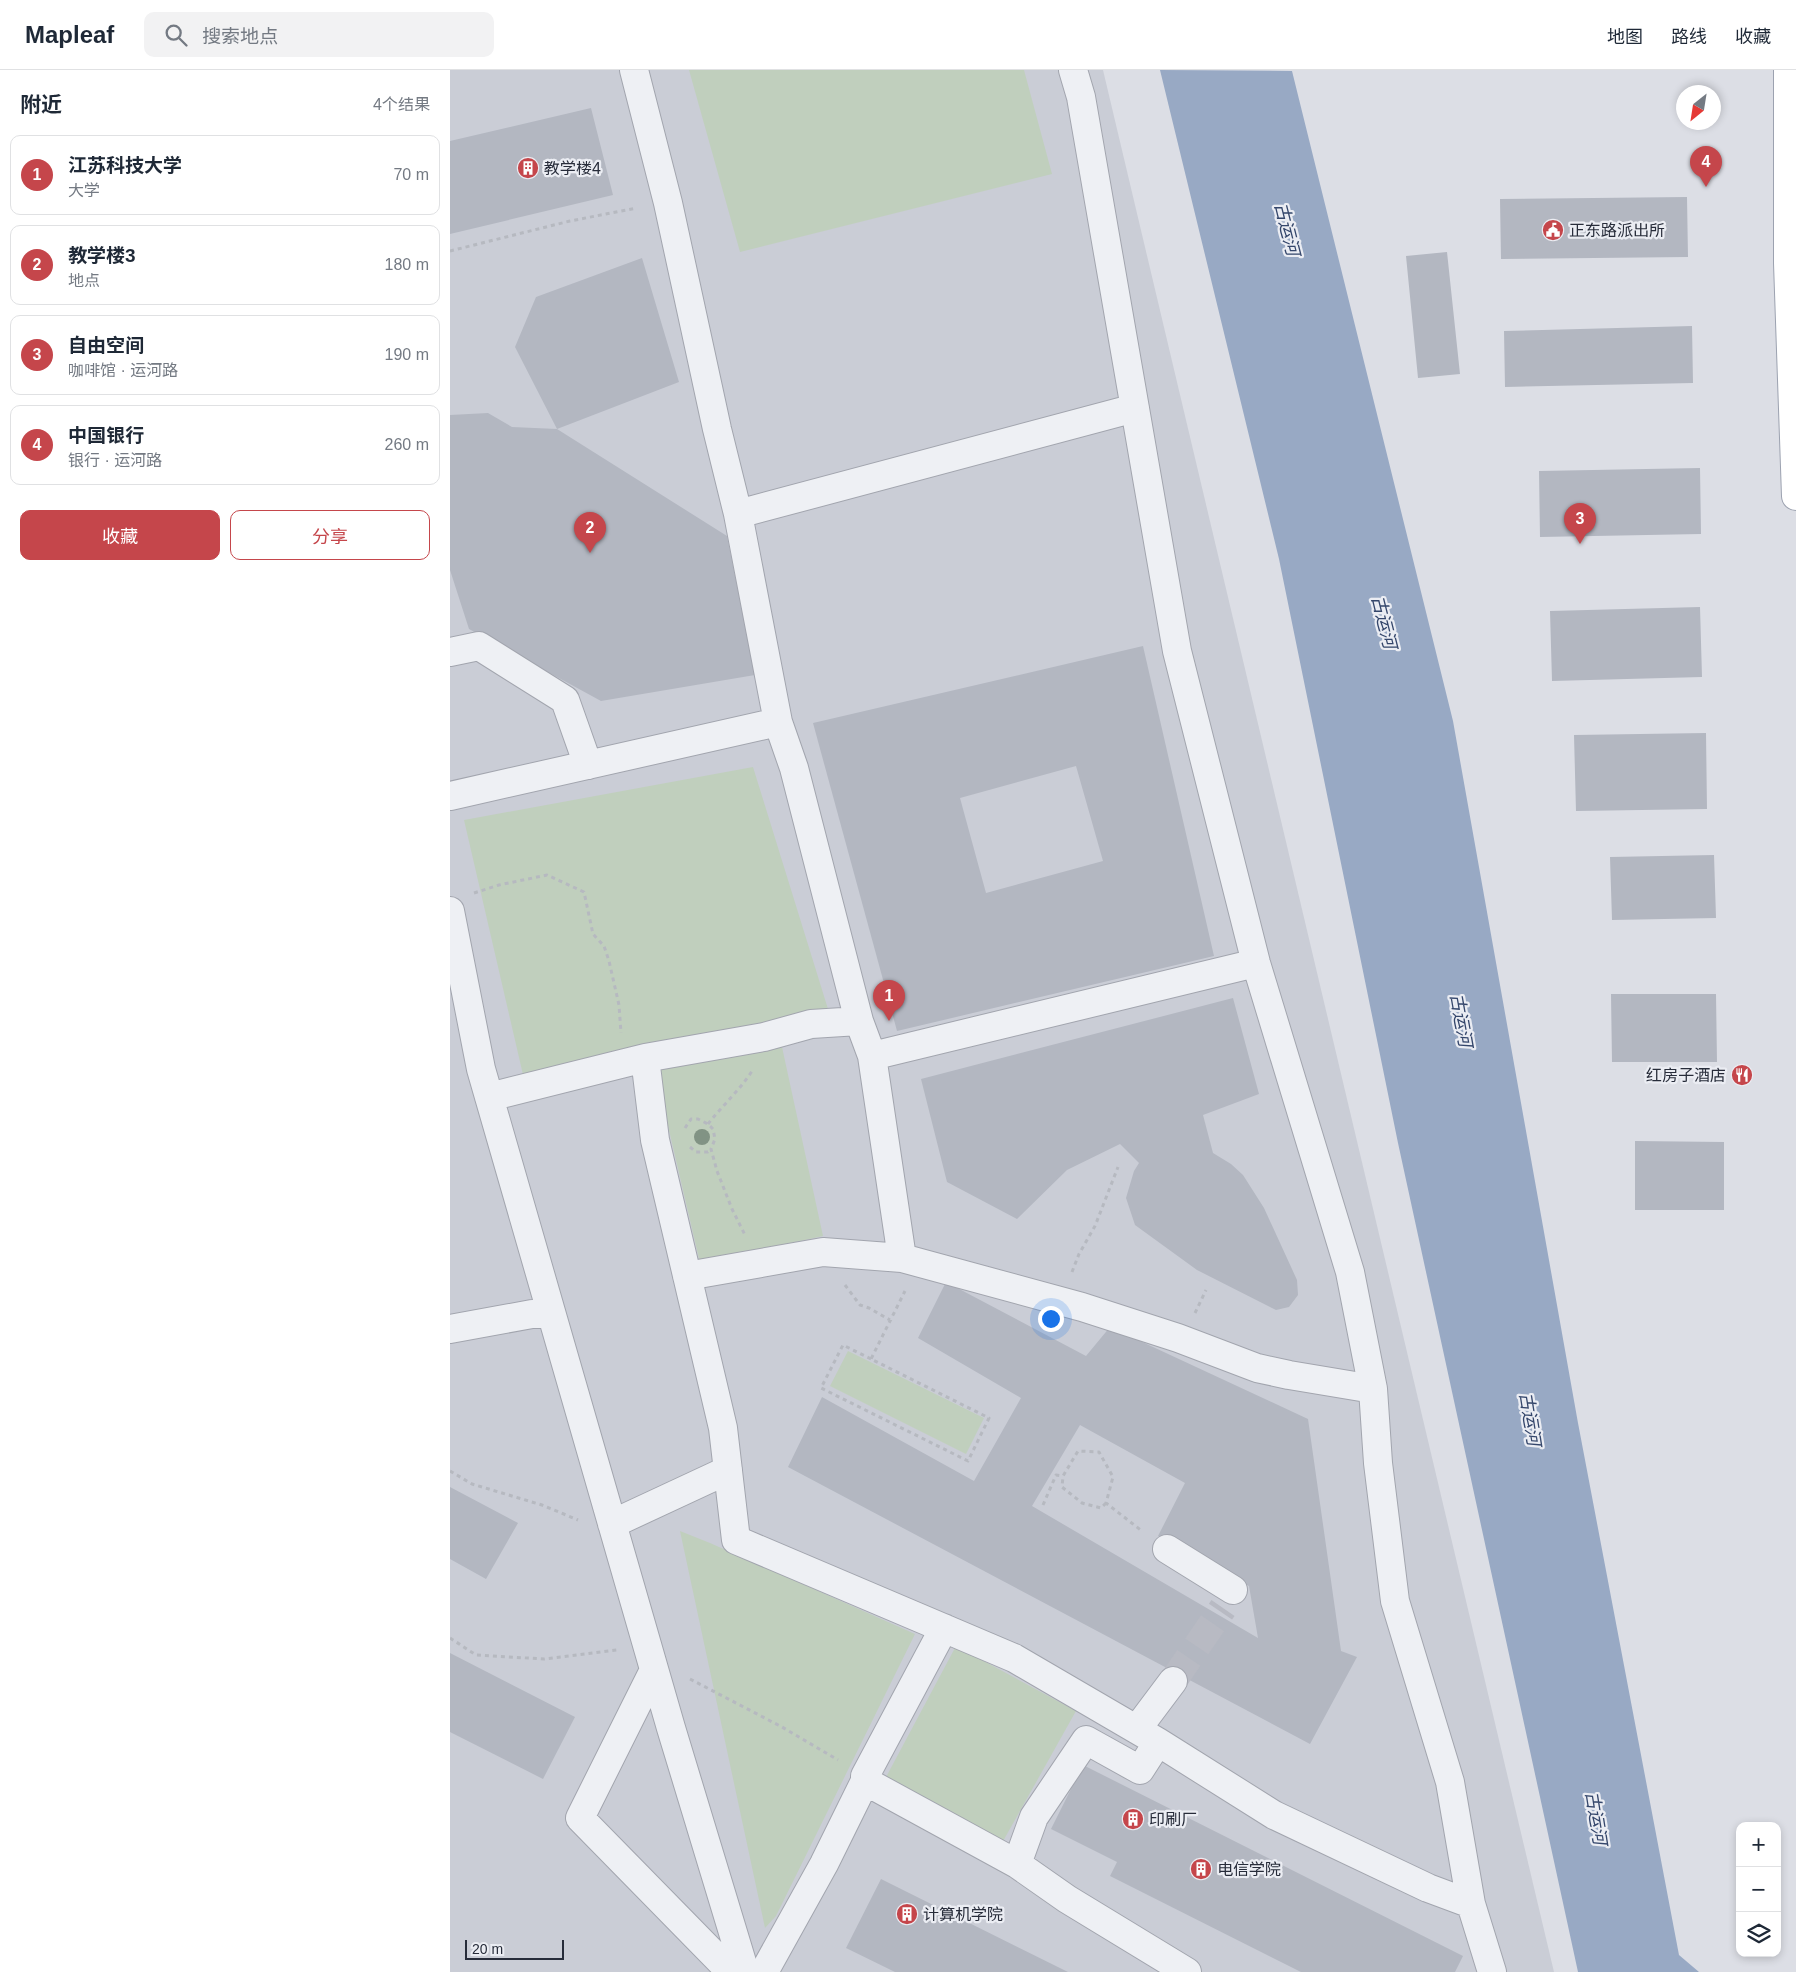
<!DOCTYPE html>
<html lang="zh">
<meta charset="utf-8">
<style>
:root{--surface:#fff;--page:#f2f2f3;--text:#1f2937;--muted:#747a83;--line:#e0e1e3;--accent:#c5464b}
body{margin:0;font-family:Arial,"Noto Sans SC",sans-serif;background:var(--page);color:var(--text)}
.controls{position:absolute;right:15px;bottom:15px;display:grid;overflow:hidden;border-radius:10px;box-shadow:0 2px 8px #0003}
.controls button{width:45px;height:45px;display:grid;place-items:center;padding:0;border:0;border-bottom:1px solid var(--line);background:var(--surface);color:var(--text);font:25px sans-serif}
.compass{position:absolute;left:1226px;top:15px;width:45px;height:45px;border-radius:50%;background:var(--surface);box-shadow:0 2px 8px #0003;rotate:210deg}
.scale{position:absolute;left:15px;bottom:12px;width:99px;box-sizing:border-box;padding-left:5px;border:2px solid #272c3a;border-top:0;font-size:14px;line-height:18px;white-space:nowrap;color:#272c3a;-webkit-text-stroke:4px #ebedf3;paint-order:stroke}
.you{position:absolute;left:600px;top:1248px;width:18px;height:18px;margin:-12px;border:4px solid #fff;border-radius:50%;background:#1a73e8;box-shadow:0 0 0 8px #1a73e833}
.badge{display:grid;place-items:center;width:32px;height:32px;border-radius:50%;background:var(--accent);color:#fff;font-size:16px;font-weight:700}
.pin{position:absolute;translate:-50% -41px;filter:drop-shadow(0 1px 2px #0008)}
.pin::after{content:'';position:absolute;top:26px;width:18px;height:15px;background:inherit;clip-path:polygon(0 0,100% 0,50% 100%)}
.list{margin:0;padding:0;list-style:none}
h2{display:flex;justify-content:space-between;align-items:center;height:65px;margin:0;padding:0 20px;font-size:21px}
h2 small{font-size:16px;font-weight:400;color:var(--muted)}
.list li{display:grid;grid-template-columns:32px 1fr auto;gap:15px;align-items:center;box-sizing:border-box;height:80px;margin:0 10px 10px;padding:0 10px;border:1px solid var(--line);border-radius:10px}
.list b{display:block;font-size:19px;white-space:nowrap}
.list p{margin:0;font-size:16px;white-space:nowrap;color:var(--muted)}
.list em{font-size:16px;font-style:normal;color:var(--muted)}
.actions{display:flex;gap:10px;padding:15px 20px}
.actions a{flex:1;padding:11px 0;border:1px solid var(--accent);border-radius:10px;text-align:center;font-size:18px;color:var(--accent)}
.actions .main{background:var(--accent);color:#fff}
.icon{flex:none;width:28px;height:28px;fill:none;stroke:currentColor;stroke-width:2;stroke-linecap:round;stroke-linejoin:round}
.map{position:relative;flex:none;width:1346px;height:1902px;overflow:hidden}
header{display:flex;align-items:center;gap:30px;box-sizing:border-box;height:70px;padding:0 25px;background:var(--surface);border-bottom:1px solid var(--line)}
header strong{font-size:24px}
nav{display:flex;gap:28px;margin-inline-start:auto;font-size:18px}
.search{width:350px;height:45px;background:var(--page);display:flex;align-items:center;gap:12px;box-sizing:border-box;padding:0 18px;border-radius:10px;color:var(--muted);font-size:19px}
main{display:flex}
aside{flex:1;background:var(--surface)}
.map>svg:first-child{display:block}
.built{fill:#cacdd6}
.green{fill:#c0cfbd}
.water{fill:#98a9c4}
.building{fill:#b3b7c1;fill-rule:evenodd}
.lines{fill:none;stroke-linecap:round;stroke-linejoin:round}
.minor-tunnel{stroke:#b8bac3;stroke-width:28;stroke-dasharray:28 14;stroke-linecap:butt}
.minor-casing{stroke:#a2a5ae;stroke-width:30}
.major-casing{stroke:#9ca2b0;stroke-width:30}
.path{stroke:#b6b9c0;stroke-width:3;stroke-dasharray:4 4;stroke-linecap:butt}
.minor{stroke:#eef0f4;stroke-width:28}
.major{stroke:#fff;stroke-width:28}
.tree{fill:#819384}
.labels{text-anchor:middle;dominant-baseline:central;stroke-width:4.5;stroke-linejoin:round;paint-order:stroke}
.poi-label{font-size:16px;fill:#272c3a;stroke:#ebedf3;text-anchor:start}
.water-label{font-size:18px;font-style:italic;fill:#34466b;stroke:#ebedf3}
</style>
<header>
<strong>Mapleaf</strong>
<div class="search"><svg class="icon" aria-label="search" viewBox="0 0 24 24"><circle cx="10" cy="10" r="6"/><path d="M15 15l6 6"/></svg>搜索地点</div>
<nav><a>地图</a><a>路线</a><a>收藏</a></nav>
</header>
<main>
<aside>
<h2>附近<small>4个结果</small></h2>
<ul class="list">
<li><span class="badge">1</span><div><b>江苏科技大学</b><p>大学</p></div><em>70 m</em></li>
<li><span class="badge">2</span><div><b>教学楼3</b><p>地点</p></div><em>180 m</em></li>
<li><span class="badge">3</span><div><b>自由空间</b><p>咖啡馆 · 运河路</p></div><em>190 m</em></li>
<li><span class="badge">4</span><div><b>中国银行</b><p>银行 · 运河路</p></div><em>260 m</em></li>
</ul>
<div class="actions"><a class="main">收藏</a><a>分享</a></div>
</aside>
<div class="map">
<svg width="1346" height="1902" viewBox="0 0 1346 1902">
<rect width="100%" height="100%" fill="#dcdee5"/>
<path class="built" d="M 0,0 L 653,0 L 1104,1902 L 0,1902 Z"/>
<path class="green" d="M 239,0 L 574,0 L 602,104 L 290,182 Z
M 303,697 L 378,939 L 74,1009 L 14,750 Z
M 332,977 L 373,1166 L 250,1193 L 204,996 Z
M 398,1281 L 534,1348 L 516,1384 L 380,1316 Z
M 230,1461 L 260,1473 L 465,1564 L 326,1846 L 315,1858 Z
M 506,1576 L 626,1641 L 552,1773 L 435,1709 Z"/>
<path class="water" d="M 710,0 L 842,1 L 1003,651 L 1128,1353 L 1229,1885 L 1249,1902 L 1128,1902 L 948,1073 L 829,489 Z"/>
<path class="building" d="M 141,38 L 163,125 L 0,164 L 0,71 Z
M 1237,127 L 1238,187 L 1051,189 L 1050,129 Z
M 997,182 L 1010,304 L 968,308 L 956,186 Z
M 192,188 L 229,312 L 107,359 L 65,277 L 86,227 Z
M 1242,256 L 1243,313 L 1055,317 L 1054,261 Z
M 38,343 L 62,357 L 107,359 L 277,466 L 305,605 L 151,631 L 19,559 L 0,500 L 0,345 Z
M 1250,398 L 1251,464 L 1090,467 L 1089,401 Z
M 1250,537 L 1252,607 L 1102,611 L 1100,541 Z
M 693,576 L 764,886 L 447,961 L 363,653 ZM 626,696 L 653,791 L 536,823 L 510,728 Z
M 1256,663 L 1257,739 L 1126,741 L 1124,665 Z
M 1264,785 L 1266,848 L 1162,850 L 1160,787 Z
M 1161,924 L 1266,924 L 1267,992 L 1162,992 Z
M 783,928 L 809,1024 L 753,1045 L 763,1083 L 781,1094 L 793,1105 L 814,1138 L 847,1210 L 848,1225 L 839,1237 L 826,1240 L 747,1200 L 685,1155 L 676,1128 L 684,1101 L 689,1093 L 670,1074 L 617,1100 L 567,1149 L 497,1112 L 471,1009 Z
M 1185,1071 L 1274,1072 L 1274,1140 L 1185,1140 Z
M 496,1212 L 636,1286 L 660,1257 L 858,1349 L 891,1581 L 907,1587 L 860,1674 L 338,1397 L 372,1327 L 524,1411 L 571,1328 L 468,1268 ZM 630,1355 L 735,1413 L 708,1466 L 799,1516 L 808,1568 L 582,1436 Z
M 0,1417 L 68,1453 L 36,1509 L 0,1489 Z
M 0,1583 L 125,1647 L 93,1709 L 0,1662 Z
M 633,1695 L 1013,1886 L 1005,1902 L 851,1902 L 660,1806 L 667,1792 L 601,1759 Z
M 431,1809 L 618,1902 L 445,1902 L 396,1878 Z"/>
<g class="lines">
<path class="minor-tunnel" d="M 723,1611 L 773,1538"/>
<g class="minor-casing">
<path id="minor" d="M 184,0 L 218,133 L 267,359 L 288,444 L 328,652 L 344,698 L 409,951 L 422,986 L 452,1188 L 632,1237 L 728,1268 L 807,1298 L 839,1305 L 923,1319
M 623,0 L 631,27 L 727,581 L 806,893 L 900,1202 L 923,1319 L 928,1393 L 945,1531 L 1000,1712 L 1021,1834 L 1042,1902
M 288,444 L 685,338
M 0,582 L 29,576 L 115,630 L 138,695
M 0,726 L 328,652
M 0,841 L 31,999 L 221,1658 L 295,1902
M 422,986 L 806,893
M 39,1027 L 195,988
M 237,1206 L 373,1182 L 452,1188
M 0,1259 L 82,1244 L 101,1244
M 162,1454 L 278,1400
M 717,1479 L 783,1520
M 204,1600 L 130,1748 L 281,1902
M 687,1659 L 723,1611
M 708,1672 L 824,1745 L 978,1818 L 1021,1834
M 415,1711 L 415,1706 L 494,1558
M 567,1794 L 617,1829 L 737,1902
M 314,1902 L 374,1794 L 415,1711 L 567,1794 L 584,1747 L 636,1670 L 690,1700 L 708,1672 L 564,1588 L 286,1470 L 273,1358 L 205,1070 L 195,988 L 314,967 L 361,954 L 409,951"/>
</g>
<g class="major-casing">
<path id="major" d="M 1338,0 L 1338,193 L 1346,426"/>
</g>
<path class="path" d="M 0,181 L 120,151 L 187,138
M 24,823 L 49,815 L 97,805 L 134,822 L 143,864 L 154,876 L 159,891 L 169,935 L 171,963
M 258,1054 C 272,1036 290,1020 302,1001
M 235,1058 L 241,1049 L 248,1049 L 258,1054 L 263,1059 L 265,1069 L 261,1079 L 267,1101 L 282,1139 L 295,1165
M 240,1077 L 246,1082 L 258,1082 L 261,1079
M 622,1202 L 629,1184 L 645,1156 L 668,1097
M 395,1215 L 410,1235 L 419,1238 L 440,1250
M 745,1243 L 756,1220
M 421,1289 L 393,1275 L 371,1318 L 518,1391 L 539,1348 L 421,1289 L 455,1221
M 0,1401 L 22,1414 L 92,1435 L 128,1450
M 656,1433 L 651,1438 L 632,1433 L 612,1417 L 613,1406 L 628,1381 L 649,1382 L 663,1407 L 656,1433 L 692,1461
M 593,1435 L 606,1405 L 613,1406
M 0,1568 L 26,1585 L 94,1589 L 167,1580
M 240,1609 L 332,1657 L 388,1690"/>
<use href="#minor" class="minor"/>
<use href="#major" class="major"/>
</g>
<circle class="tree" cx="252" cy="1067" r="8"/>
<defs>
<g id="building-disc" transform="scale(1.125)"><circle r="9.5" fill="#c5464b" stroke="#ebedf3"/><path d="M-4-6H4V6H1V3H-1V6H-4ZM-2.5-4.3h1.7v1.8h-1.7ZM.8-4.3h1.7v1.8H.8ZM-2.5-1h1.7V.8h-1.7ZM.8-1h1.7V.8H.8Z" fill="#fff"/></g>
<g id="civic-disc" transform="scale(1.125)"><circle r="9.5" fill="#c5464b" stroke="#ebedf3"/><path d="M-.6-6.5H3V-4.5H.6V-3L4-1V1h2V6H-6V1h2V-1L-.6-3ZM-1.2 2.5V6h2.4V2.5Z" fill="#fff"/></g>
<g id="restaurant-disc" transform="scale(1.125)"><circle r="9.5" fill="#c5464b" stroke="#ebedf3"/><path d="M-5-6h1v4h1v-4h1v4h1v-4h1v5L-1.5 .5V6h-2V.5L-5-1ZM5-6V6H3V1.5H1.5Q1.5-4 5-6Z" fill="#fff"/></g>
</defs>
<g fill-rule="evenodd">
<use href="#building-disc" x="78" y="98"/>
<use href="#civic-disc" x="1103" y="160"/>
<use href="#restaurant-disc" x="1292" y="1005"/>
<use href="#building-disc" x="683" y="1749"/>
<use href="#building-disc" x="751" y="1799"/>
<use href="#building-disc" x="457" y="1844"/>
</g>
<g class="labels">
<g class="poi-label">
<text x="94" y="98">教学楼4</text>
<text x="1119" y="160">正东路派出所</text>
<text x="1276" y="1005" text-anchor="end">红房子酒店</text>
<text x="699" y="1749">印刷厂</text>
<text x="767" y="1799">电信学院</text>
<text x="473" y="1844">计算机学院</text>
</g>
<g class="water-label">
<text transform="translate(837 159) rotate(76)">古运河</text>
<text transform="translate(934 552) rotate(76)">古运河</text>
<text transform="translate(1011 950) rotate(80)">古运河</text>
<text transform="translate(1080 1349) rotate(81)">古运河</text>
<text transform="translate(1146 1748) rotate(81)">古运河</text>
</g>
</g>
</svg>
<div class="controls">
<button>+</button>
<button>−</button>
<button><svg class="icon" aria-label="layers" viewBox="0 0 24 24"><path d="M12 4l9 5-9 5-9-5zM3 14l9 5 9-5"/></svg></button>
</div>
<svg class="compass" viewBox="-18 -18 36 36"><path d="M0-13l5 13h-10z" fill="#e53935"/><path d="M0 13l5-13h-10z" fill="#747a83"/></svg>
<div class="scale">20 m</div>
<div class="you"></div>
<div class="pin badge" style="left:439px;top:951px">1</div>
<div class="pin badge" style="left:140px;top:483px">2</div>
<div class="pin badge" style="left:1130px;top:474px">3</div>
<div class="pin badge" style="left:1256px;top:117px">4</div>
</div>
</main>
